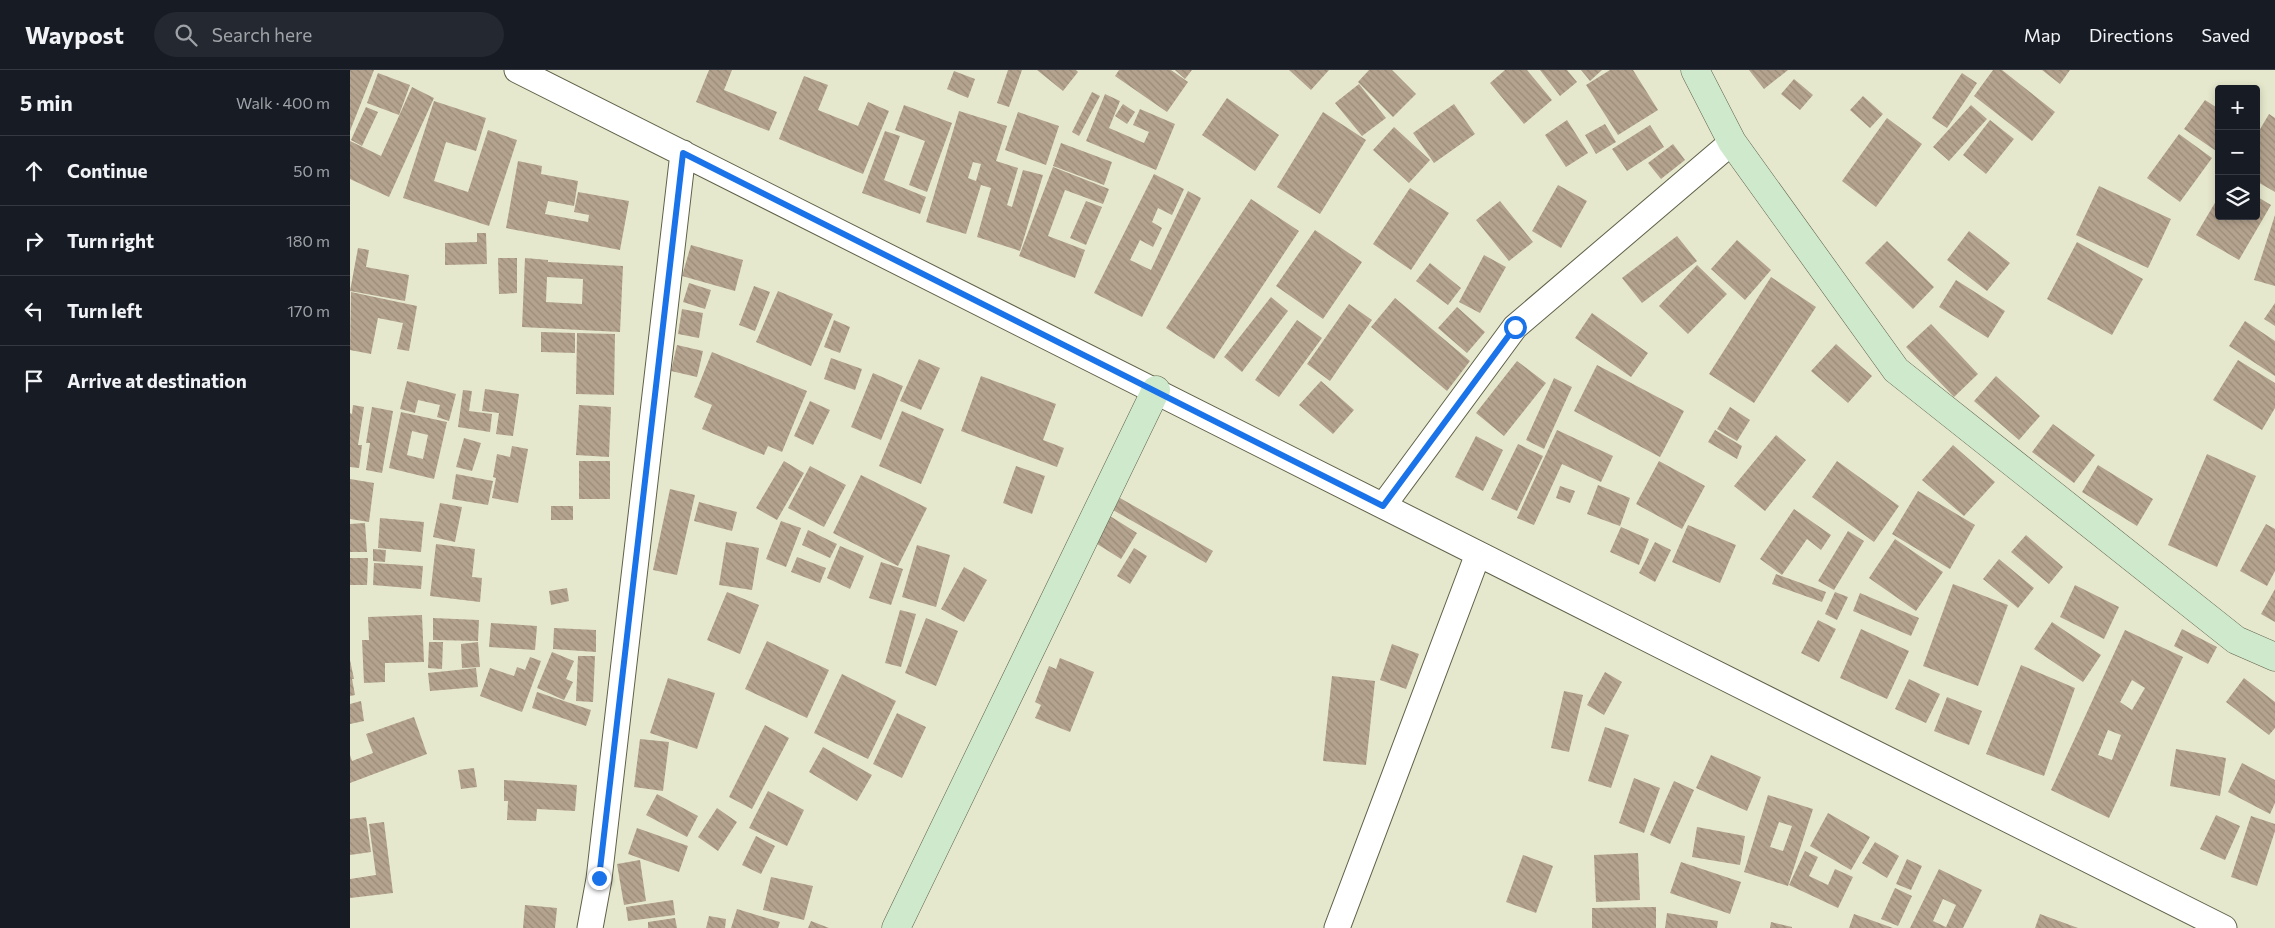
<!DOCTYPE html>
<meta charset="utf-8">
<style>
:root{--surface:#171b24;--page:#242831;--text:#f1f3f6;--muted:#9ea1a6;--line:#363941}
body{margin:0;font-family:Commissioner,sans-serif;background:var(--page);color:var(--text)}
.controls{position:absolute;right:15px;top:15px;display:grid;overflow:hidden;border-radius:5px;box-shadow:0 2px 8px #0003}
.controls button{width:45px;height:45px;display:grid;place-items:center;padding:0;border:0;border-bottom:1px solid var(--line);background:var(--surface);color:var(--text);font:25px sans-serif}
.stop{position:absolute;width:15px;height:15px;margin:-11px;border:4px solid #1a73e8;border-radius:50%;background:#fff}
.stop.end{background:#1a73e8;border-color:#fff;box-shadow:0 1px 5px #0008}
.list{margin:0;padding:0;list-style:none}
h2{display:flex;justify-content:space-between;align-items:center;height:65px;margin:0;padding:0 20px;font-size:21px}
h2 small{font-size:16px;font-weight:400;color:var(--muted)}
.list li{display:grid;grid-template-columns:32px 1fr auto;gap:15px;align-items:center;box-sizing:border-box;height:70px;padding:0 20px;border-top:1px solid var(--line)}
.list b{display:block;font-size:19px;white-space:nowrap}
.list em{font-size:16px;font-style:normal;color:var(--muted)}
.icon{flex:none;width:28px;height:28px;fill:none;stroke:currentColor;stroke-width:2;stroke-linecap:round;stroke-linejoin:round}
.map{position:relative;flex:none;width:1925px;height:858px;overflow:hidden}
header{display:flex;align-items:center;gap:30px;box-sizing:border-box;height:70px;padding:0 25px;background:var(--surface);border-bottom:1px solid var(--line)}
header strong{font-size:24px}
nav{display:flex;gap:28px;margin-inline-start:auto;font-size:18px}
.search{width:350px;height:45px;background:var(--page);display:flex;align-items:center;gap:12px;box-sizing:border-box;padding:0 18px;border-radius:28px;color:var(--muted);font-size:19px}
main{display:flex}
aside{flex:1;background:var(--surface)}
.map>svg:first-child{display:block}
.building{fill:url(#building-back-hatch);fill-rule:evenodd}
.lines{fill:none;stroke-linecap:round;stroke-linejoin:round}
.street-casing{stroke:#5f6048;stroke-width:27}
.secondary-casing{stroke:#5f6048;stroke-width:29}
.street{stroke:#fff;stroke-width:25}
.secondary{stroke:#cfe9cd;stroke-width:28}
.route{stroke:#1a73e8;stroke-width:6}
</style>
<header>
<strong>Waypost</strong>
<div class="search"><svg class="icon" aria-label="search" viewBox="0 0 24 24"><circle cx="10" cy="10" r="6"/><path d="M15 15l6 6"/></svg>Search here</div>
<nav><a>Map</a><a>Directions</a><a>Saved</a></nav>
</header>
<main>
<aside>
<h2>5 min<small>Walk · 400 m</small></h2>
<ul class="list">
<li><svg class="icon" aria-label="ahead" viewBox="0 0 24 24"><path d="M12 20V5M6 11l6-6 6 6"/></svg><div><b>Continue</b></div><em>50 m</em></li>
<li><svg class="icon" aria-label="right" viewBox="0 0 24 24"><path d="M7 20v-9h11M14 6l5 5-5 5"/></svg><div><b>Turn right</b></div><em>180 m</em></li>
<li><svg class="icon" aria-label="left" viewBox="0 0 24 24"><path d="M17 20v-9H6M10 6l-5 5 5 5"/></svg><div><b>Turn left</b></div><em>170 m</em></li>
<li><svg class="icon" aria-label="arrive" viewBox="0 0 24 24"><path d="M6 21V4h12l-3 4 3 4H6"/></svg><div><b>Arrive at destination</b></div></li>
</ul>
</aside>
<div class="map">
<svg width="1925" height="858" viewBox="0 0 1925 858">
<defs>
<pattern id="building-back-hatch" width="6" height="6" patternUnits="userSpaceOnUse" patternTransform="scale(1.25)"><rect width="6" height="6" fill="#b4a38e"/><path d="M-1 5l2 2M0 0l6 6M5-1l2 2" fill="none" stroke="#9a8b79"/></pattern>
</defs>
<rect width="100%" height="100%" fill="#e6e8cd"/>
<path class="building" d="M 0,0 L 24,0 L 0,61 Z
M 359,0 L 382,0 L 374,20 L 427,42 L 419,61 L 346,32 Z
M 658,0 L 672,0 L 659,37 L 647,33 Z
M 687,0 L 726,0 L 728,2 L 713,21 Z
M 769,0 L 821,0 L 838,12 L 817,42 L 765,6 Z
M 825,0 L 842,0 L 835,9 Z
M 939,0 L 979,0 L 961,20 Z
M 1019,0 L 1042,0 L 1066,24 L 1043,47 L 1008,12 Z
M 1155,0 L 1177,0 L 1202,30 L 1174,54 L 1140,13 Z
M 1190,0 L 1217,0 L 1227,12 L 1210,26 Z
M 1231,0 L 1252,0 L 1240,11 Z
M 1260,0 L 1283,0 L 1308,40 L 1268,65 L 1236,15 Z
M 1399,0 L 1438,0 L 1414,19 Z
M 1643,0 L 1652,0 L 1705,42 L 1682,71 L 1624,26 Z
M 1692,0 L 1720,0 L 1710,14 Z
M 604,1 L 625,9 L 618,28 L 597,19 Z
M 28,3 L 60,15 L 49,45 L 17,33 Z
M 1612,3 L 1627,13 L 1597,58 L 1582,48 Z
M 454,6 L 478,15 L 468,40 L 508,56 L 518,32 L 539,41 L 513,104 L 429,69 Z
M 1444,9 L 1463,25 L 1450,40 L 1431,24 Z
M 1009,14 L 1036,48 L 1012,66 L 985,33 Z
M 62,17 L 84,28 L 39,127 L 0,109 L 0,71 L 31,86 Z
M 742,22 L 750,26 L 729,66 L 722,62 Z
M 755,24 L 770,31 L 759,58 L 794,73 L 799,62 L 783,55 L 790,39 L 825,54 L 806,100 L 736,71 Z
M 1513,26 L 1533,44 L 1520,58 L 1500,40 Z
M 877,28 L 929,65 L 905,101 L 852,65 Z
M 1855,30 L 1869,39 L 1869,83 L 1834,59 Z
M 84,31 L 136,48 L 126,81 L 96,72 L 84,111 L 118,122 L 138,60 L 167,70 L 139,156 L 53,128 Z
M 773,34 L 785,42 L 777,54 L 765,46 Z
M 1104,34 L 1125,64 L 1084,93 L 1063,63 Z
M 554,35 L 602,53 L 577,122 L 559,115 L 575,71 L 545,60 Z
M 1621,35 L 1637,49 L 1599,91 L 1583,77 Z
M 16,37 L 28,42 L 12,76 L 1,70 Z
M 609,41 L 657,56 L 646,91 L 668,98 L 657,135 L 662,137 L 673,100 L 693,105 L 670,181 L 627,167 L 641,118 L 631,115 L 616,164 L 576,152 ZM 623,92 L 631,94 L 626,111 L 618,108 Z
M 668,42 L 709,56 L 696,95 L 655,80 Z
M 973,42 L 1016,70 L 970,144 L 927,117 Z
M 1919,44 L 1925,48 L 1925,122 L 1906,111 L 1906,66 Z
M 1537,48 L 1572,74 L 1526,137 L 1492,111 Z
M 1217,50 L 1238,83 L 1216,97 L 1195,65 Z
M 1640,50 L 1664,69 L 1636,104 L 1613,85 Z
M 1255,54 L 1266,72 L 1246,84 L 1235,65 Z
M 1300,55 L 1314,77 L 1277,101 L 1262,79 Z
M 1044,57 L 1080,90 L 1059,113 L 1023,80 Z
M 535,61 L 550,66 L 534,110 L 576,127 L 570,144 L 512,123 Z
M 1829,64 L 1862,88 L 1830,132 L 1797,108 Z
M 711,73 L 762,92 L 754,115 L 703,96 Z
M 1323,74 L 1335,90 L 1311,109 L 1298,93 Z
M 168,91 L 192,96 L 191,104 L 228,111 L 224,136 L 198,131 L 195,144 L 238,152 L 239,145 L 224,142 L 228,122 L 279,131 L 270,180 L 156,158 Z
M 703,97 L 759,119 L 753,134 L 715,120 L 698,166 L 735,180 L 725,208 L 669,186 Z
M 804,104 L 834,119 L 822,145 L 808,138 L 802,152 L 812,158 L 803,177 L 790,170 L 780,190 L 801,200 L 838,121 L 851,128 L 792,247 L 744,223 Z
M 1208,115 L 1237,131 L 1211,178 L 1182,161 Z
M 1749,116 L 1821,149 L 1798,198 L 1726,165 Z
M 1060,118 L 1099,143 L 1061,200 L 1023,174 Z
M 1869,126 L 1869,146 L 1906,146 L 1906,126 L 1921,135 L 1889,190 L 1846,165 Z
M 901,129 L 949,161 L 864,289 L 816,258 Z
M 736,131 L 752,137 L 736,175 L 720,168 Z
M 1150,131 L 1183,172 L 1159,191 L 1126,150 Z
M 1925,145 L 1925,216 L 1904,210 Z
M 965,160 L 1012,192 L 973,249 L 926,216 Z
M 1619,161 L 1660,193 L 1637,221 L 1597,190 Z
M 127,163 L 136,163 L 137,194 L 95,195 L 95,173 L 127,172 Z
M 1327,166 L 1347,191 L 1292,233 L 1272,208 Z
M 1387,170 L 1421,200 L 1395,230 L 1361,199 Z
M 1537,171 L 1584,217 L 1563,239 L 1515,193 Z
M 1727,172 L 1793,209 L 1762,265 L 1697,229 Z
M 341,175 L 393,190 L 385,221 L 332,206 Z
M 8,178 L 19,180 L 16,197 L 59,205 L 55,231 L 0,221 Z
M 1134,185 L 1156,197 L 1130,243 L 1109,232 Z
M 148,188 L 167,188 L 167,223 L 149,224 Z
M 175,188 L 198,190 L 198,192 L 273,196 L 270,262 L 172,257 ZM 197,207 L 233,209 L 232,234 L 196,232 Z
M 1080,193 L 1111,218 L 1098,235 L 1066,211 Z
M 1347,195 L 1377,224 L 1338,264 L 1309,236 Z
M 1421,207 L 1466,237 L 1404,333 L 1359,304 Z
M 1606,210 L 1655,241 L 1638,268 L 1589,237 Z
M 339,213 L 361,220 L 355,239 L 333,232 Z
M 404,216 L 420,222 L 405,261 L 389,255 Z
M 428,221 L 483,244 L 461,296 L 406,272 Z
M 1,222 L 67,236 L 59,281 L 47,279 L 53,253 L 28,248 L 21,284 L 0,280 Z
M 921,227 L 938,241 L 892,302 L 874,287 Z
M 1045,228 L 1120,291 L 1097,321 L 1021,257 Z
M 1925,233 L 1925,256 L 1914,249 Z
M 999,234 L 1022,250 L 980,311 L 957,294 Z
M 1107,237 L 1135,262 L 1117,283 L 1088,258 Z
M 332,239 L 353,243 L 349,268 L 328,264 Z
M 1242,243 L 1298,283 L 1281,307 L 1225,268 Z
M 484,250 L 500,257 L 490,283 L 474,277 Z
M 947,250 L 972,268 L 929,327 L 905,310 Z
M 1895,251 L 1925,271 L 1925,306 L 1879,276 Z
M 1581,254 L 1628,304 L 1604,327 L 1556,277 Z
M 191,262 L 225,263 L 225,283 L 191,282 Z
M 227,263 L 265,264 L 264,325 L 226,324 Z
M 1486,274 L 1522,306 L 1498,333 L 1461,301 Z
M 327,275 L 353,281 L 347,307 L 321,301 Z
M 362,282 L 457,321 L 432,382 L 418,376 L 414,385 L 352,359 L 362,335 L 344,327 Z
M 481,288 L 512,299 L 505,320 L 474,309 Z
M 569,289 L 590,298 L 571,340 L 550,331 Z
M 1888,290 L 1925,313 L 1925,338 L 1912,360 L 1863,330 Z
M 1167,291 L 1196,313 L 1154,366 L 1126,343 Z
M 1247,295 L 1334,341 L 1310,387 L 1224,341 Z
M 523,303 L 553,316 L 531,370 L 501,357 Z
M 631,306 L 706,334 L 693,370 L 714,378 L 707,397 L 611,361 Z
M 1646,306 L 1690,346 L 1669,370 L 1624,331 Z
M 1204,308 L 1222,317 L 1194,379 L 1176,370 Z
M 57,311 L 106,324 L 99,351 L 87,347 L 90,335 L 68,330 L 65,343 L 50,339 Z
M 971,311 L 1004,340 L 983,364 L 949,335 Z
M 135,319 L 169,324 L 163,366 L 146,364 L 149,343 L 132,341 Z
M 113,320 L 122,321 L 119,341 L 142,344 L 140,362 L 108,357 Z
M 460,331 L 480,340 L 463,375 L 444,366 Z
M 3,335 L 14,337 L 8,375 L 12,375 L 9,398 L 0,397 L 0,343 L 2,344 Z
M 229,335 L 261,337 L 259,387 L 226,385 Z
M 22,337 L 43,341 L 32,403 L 16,400 L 20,373 L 16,373 Z
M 1380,337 L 1400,350 L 1387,371 L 1367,359 Z
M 552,341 L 594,359 L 571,414 L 529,396 Z
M 51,342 L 97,352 L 84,409 L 39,398 ZM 62,361 L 78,365 L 73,389 L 57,385 Z
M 1703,354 L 1745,385 L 1724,413 L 1682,382 Z
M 1207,360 L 1263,386 L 1251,412 L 1212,394 L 1184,455 L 1167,448 Z
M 1365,360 L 1392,376 L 1387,389 L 1358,372 Z
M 1426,365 L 1456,390 L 1415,441 L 1384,416 Z
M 1126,366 L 1153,380 L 1133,421 L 1105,407 Z
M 114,368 L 131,373 L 122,401 L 106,397 Z
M 1168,374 L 1193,386 L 1167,441 L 1141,429 Z
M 1603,375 L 1645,412 L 1614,446 L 1572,410 Z
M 162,376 L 178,379 L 168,433 L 142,428 L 146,408 L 143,407 L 147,384 L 160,387 Z
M 1857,384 L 1906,406 L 1867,497 L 1818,475 Z
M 229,391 L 260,391 L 260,429 L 229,429 Z
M 434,391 L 454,403 L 427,450 L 406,438 Z
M 1309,391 L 1355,416 L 1332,459 L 1286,434 Z
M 1487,391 L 1549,436 L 1524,472 L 1462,427 Z
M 1748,395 L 1803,429 L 1787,456 L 1732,422 Z
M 460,396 L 496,415 L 474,457 L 438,438 Z
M 666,396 L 695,406 L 682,444 L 653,433 Z
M 106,404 L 143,411 L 138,435 L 102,429 Z
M 511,405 L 577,438 L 548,496 L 483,463 Z
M 0,409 L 24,413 L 19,452 L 0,449 Z
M 1248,415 L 1280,428 L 1270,456 L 1237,444 Z
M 1210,416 L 1225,421 L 1220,433 L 1206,428 Z
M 320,419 L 345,425 L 327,505 L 303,500 Z
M 1568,421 L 1625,455 L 1600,499 L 1542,464 Z
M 770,428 L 863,481 L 856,493 L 763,440 Z
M 349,432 L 387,442 L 382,461 L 344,451 Z
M 90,433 L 112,437 L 105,472 L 83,467 Z
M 201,436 L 223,436 L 223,450 L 201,450 Z
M 1444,439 L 1481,465 L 1471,480 L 1457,469 L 1432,505 L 1410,489 Z
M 760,446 L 787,463 L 771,489 L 744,472 Z
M 30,448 L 74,452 L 71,482 L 28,478 Z
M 431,451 L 451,458 L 436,497 L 416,489 Z
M 15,453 L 17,482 L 0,482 L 0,454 Z
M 1916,454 L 1925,459 L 1925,501 L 1917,516 L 1890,501 Z
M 1338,455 L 1386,475 L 1370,513 L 1322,492 Z
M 1271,457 L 1299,469 L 1289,495 L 1260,482 Z
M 458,460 L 487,474 L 480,488 L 452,475 Z
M 1498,461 L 1514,471 L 1484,520 L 1468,511 Z
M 1676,465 L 1713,497 L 1699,514 L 1661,482 Z
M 1545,469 L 1593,502 L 1566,541 L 1519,508 Z
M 376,472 L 409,478 L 402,520 L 369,515 Z
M 1305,472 L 1321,480 L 1305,512 L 1289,503 Z
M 86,474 L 125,479 L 122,507 L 132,508 L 130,532 L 80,526 Z
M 567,475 L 600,485 L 586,537 L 552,527 Z
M 490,476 L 514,486 L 500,519 L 477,508 Z
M 784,478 L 797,486 L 780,514 L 767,506 Z
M 23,479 L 36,480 L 35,492 L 23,491 Z
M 447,487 L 476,498 L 470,513 L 441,502 Z
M 0,488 L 18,488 L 17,515 L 0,515 Z
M 1649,489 L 1684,518 L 1668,538 L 1633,509 Z
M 531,492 L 553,499 L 541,535 L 519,528 Z
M 24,493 L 73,496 L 71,519 L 23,515 Z
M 614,497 L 637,510 L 614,552 L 591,539 Z
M 1426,504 L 1476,522 L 1472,532 L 1422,514 Z
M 1603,514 L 1658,535 L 1628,616 L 1573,596 Z
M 1725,515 L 1769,537 L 1754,569 L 1710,547 Z
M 217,518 L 219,531 L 201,535 L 199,521 Z
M 1925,519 L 1925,552 L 1911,544 Z
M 377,522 L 409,535 L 390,584 L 357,570 Z
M 1485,522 L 1498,527 L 1487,550 L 1475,544 Z
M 1510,523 L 1569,548 L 1561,566 L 1503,541 Z
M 550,540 L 566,544 L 551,597 L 535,593 Z
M 72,545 L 74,592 L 35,593 L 35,612 L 14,613 L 12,570 L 19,570 L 18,547 Z
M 83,548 L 129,550 L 128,571 L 83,570 Z
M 576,548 L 608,561 L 586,616 L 555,603 Z
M 1468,550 L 1486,559 L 1469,592 L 1451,583 Z
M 1702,552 L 1751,585 L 1733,612 L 1684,579 Z
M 141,553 L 187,556 L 185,580 L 139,577 Z
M 204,558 L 246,560 L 246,582 L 203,579 Z
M 1511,559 L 1559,581 L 1537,629 L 1490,608 Z
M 1832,559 L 1867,577 L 1858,594 L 1824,576 Z
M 1775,560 L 1833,587 L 1759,748 L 1701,720 ZM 1782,610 L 1795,618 L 1782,640 L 1770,632 ZM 1758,660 L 1771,665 L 1762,690 L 1748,685 Z
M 417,571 L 479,600 L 457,648 L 395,619 Z
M 79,572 L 93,572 L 92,599 L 78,598 Z
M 128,572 L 130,597 L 112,598 L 111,574 Z
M 1042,574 L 1069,584 L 1056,619 L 1030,610 Z
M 202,582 L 224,591 L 216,609 L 223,612 L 214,630 L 187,618 Z
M 228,586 L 245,586 L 243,632 L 226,631 Z
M 180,587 L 191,591 L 172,642 L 130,626 L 140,598 L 164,606 L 167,597 L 175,600 Z
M 710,588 L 744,602 L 720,662 L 685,648 L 691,635 L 685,632 L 699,596 L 706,599 Z
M 0,590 L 4,609 L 2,609 L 5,625 L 0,626 Z
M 1671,595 L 1725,618 L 1694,706 L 1636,684 Z
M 126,598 L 128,617 L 80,621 L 78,603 Z
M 1255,602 L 1272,612 L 1254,645 L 1237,635 Z
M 492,604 L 546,631 L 518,689 L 464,663 Z
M 982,606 L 1025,611 L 1016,695 L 973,691 Z
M 318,608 L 365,623 L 347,679 L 300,663 Z
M 1894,608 L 1925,632 L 1925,658 L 1919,665 L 1876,632 Z
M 1559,609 L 1590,624 L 1576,653 L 1545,639 Z
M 1214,621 L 1233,625 L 1219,682 L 1201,678 Z
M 187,622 L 241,640 L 236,656 L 182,638 Z
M 1597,627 L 1632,641 L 1619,675 L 1584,661 Z
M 11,631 L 14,651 L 0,654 L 0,634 Z
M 547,643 L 576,657 L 552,708 L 523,694 Z
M 64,647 L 77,684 L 0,713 L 0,685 L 2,691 L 23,683 L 16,664 Z
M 415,655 L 439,668 L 402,739 L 379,727 Z
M 1255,657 L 1279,665 L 1261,718 L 1238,711 Z
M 290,669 L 319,672 L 313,721 L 284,717 Z
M 473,677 L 522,705 L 507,731 L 459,702 Z
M 1826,679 L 1876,688 L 1870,726 L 1820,716 Z
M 1361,685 L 1411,707 L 1397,741 L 1346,718 Z
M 1892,693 L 1925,710 L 1925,733 L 1920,744 L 1878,722 Z
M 124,698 L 127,717 L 111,719 L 108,700 Z
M 1284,708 L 1310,718 L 1294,763 L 1269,753 Z
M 154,710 L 227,715 L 225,741 L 187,739 L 186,751 L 157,750 L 158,731 L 154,731 Z
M 1324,711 L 1344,720 L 1320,774 L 1300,765 Z
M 418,721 L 454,740 L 437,776 L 399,758 Z
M 307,724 L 348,746 L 337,767 L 296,745 Z
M 1418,725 L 1463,739 L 1438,816 L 1394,802 ZM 1429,752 L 1442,756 L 1433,781 L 1420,777 Z
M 367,738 L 387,752 L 368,781 L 348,767 Z
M 1478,743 L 1520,767 L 1501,800 L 1460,776 Z
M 1866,745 L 1890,756 L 1875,790 L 1850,779 Z
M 1901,746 L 1925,754 L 1925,761 L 1907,816 L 1881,807 Z
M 16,747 L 21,782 L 0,785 L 0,749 Z
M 34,752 L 43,823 L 0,828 L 0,809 L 26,805 L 19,754 Z
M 1347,757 L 1395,766 L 1390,795 L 1342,787 Z
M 287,758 L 338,776 L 329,802 L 278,784 Z
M 406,766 L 425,776 L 411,804 L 392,795 Z
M 1525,772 L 1549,786 L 1537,808 L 1512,793 Z
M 1455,781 L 1468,787 L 1459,806 L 1478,815 L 1485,799 L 1503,807 L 1488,838 L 1439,815 Z
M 1288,783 L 1290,830 L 1246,832 L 1244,785 Z
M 1173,785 L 1203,796 L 1186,843 L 1156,832 Z
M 1557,789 L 1572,796 L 1561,820 L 1546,814 Z
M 290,790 L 296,831 L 274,835 L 267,794 Z
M 1331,792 L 1391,812 L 1380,844 L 1320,823 Z
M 1589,799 L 1632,820 L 1613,858 L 1560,858 ZM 1593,829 L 1606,835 L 1596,857 L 1583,851 Z
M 421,807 L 463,816 L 454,850 L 413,840 Z
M 1545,818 L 1562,826 L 1548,856 L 1531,849 Z
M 323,830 L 325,845 L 278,851 L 276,837 Z
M 175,835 L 207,838 L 205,858 L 173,858 Z
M 1306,837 L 1306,858 L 1242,858 L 1242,838 Z
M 387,839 L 430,852 L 428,858 L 381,858 Z
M 1317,843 L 1368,851 L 1367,858 L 1315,858 Z
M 1504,844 L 1543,858 L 1499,858 Z
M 1690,844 L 1728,858 L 1685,858 Z
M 359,846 L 376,849 L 375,858 L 356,858 Z
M 325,848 L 327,858 L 298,858 L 298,852 Z
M 461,851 L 479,858 L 458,858 Z
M 1421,852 L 1442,857 L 1442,858 L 1420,858 Z"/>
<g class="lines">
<g class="street-casing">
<path id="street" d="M 167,0 C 737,285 1304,574 1874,858
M 1033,436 L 1165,257 L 1382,72
M 240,858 L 249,809 L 333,83
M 987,858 L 1128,484"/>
</g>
<g class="secondary-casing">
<path id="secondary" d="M 1345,0 L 1382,72 L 1546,300 L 1886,570 L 1925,587
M 546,858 L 806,320"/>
</g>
<use href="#street" class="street"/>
<use href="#secondary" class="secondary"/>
</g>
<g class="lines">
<path class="route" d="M 249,808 L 333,83 L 1033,436 L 1165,257"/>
</g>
</svg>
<div class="controls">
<button>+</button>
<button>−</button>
<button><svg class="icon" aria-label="layers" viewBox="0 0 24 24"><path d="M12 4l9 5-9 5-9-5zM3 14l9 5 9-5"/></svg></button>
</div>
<div class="stop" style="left:1165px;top:257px"></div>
<div class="stop end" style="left:249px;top:808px"></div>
</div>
</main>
